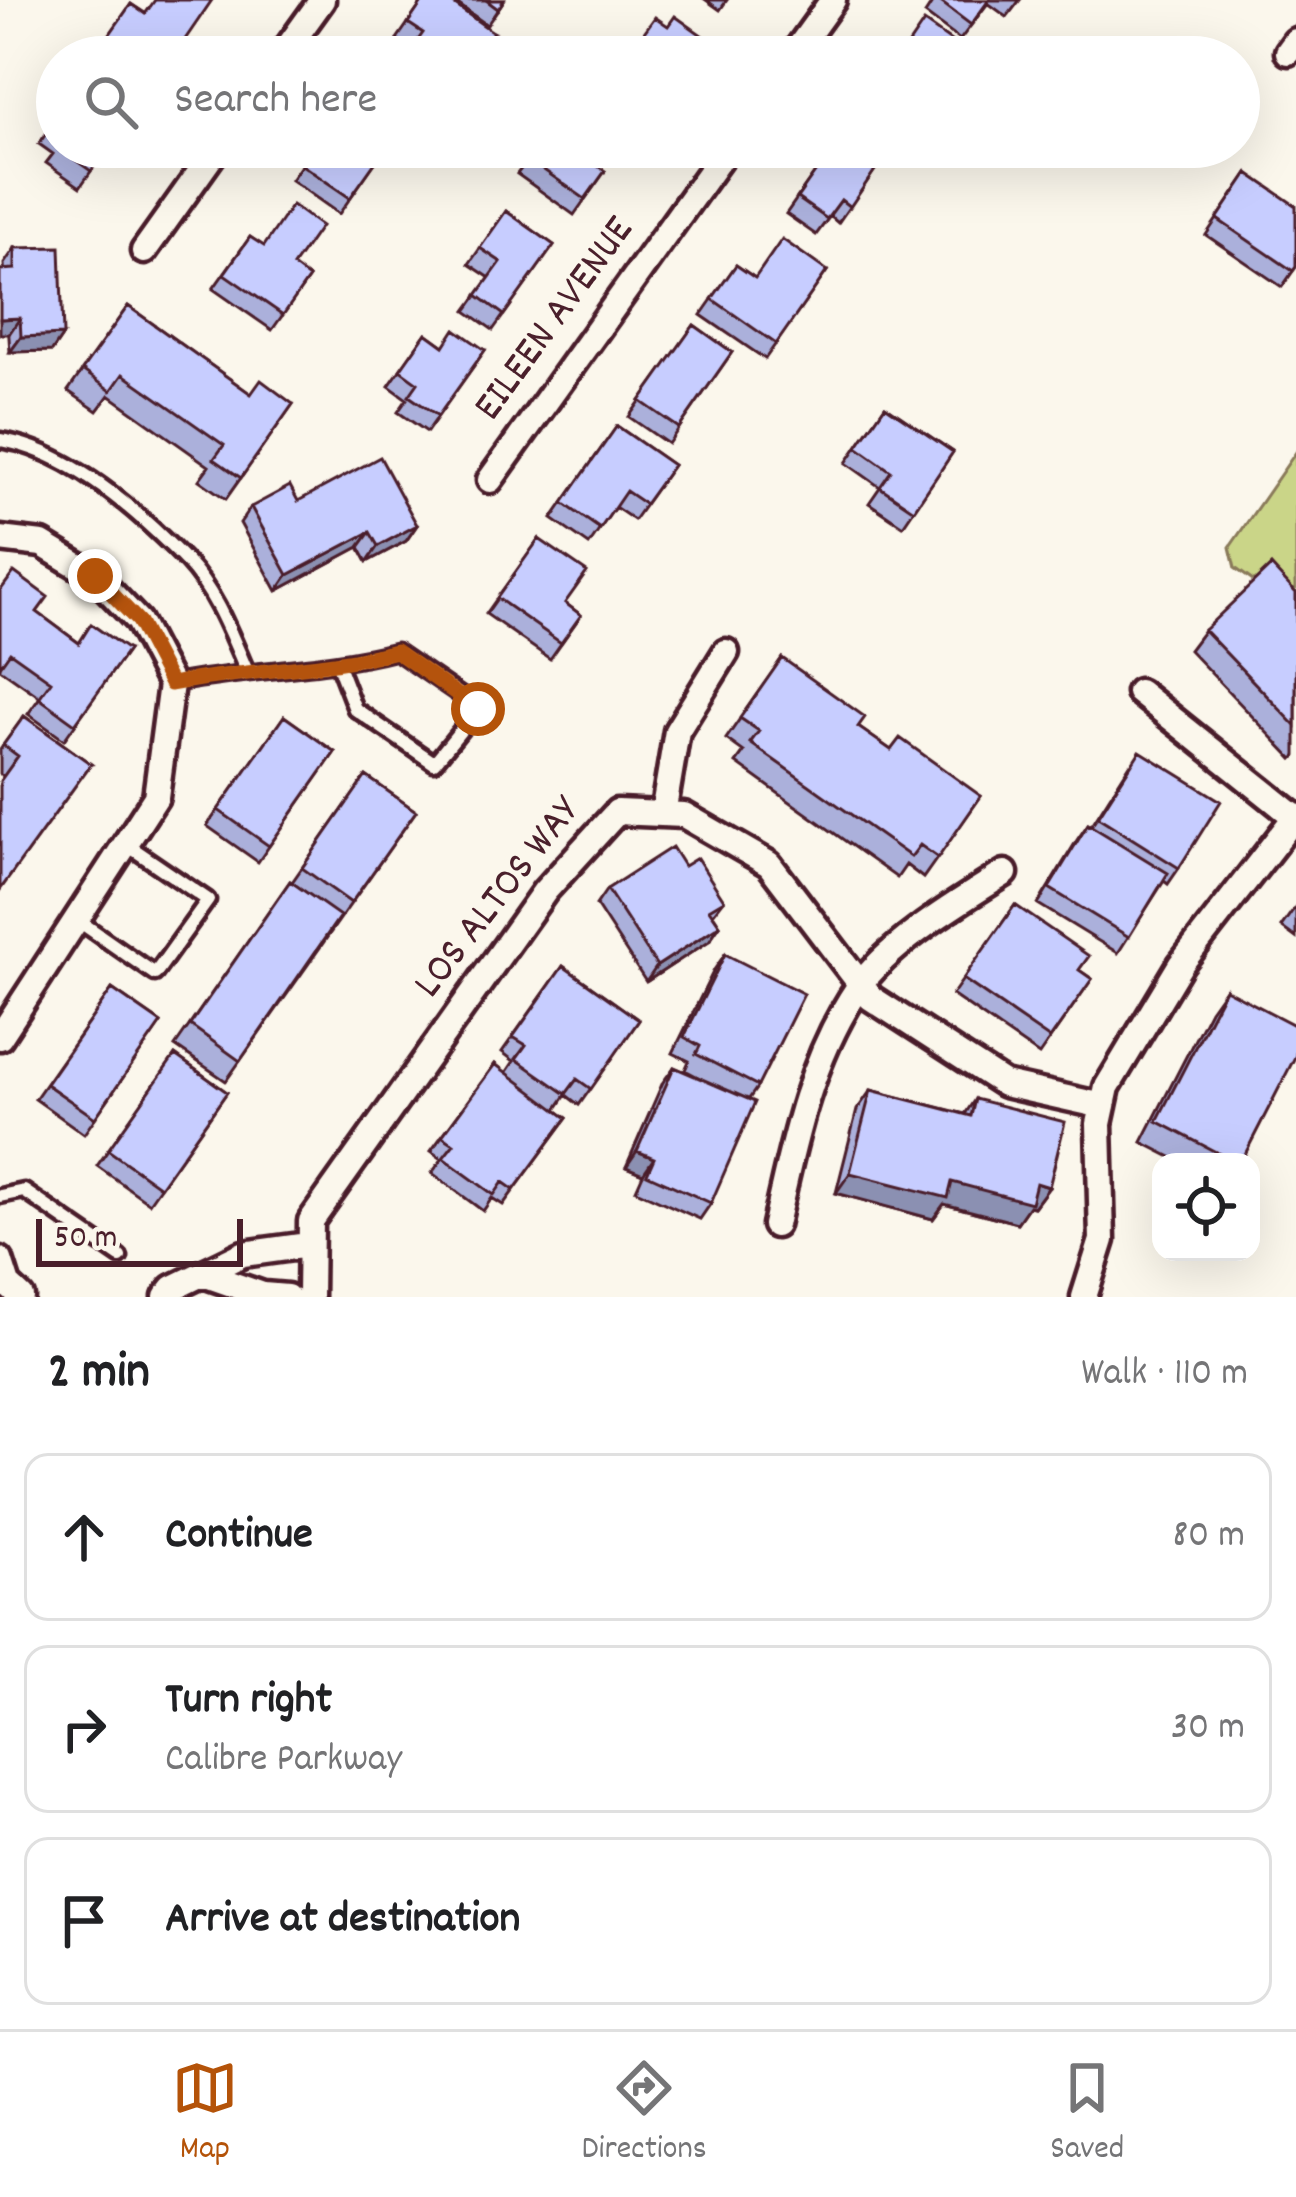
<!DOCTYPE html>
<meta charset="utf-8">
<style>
:root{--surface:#fff;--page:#f2f2f2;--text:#202124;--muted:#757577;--line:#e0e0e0;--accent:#b45309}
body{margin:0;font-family:Dekko,sans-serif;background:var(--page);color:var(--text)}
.controls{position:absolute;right:36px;bottom:36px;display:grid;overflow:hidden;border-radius:24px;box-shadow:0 12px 48px #0002}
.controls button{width:108px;height:108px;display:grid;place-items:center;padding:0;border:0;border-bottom:3px solid var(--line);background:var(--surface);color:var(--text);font:60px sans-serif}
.scale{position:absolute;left:36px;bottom:30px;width:207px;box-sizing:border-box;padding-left:12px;border:6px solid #4a1f2b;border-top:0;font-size:33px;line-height:42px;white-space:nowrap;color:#4a1f2b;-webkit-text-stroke:9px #fbf7ec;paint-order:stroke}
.stop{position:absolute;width:36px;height:36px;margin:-27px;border:9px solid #b45309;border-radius:50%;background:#fff}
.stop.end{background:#b45309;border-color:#fff;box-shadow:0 3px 12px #0008}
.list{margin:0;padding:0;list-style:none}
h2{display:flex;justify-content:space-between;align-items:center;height:156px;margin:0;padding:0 48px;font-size:51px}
h2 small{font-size:39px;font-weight:400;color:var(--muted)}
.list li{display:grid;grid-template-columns:78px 1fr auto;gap:36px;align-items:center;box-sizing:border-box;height:168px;margin:0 24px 24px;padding:0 24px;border:3px solid var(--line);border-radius:24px}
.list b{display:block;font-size:45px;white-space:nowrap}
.list p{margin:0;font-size:39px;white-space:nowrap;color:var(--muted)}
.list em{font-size:39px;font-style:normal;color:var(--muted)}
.icon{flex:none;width:66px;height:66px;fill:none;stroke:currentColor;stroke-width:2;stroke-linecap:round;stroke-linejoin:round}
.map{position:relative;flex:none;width:1296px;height:1297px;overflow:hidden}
.search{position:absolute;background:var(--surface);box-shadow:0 12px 48px #0002;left:36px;right:36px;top:36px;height:132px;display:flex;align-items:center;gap:30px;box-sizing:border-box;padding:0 42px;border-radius:66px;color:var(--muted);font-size:45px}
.sheet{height:732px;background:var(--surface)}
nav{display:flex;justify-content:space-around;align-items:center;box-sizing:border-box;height:168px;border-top:3px solid var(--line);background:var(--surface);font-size:33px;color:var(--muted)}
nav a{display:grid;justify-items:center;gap:6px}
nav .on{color:var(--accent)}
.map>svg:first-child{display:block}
.green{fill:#cad588;stroke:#8a7a5a;stroke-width:3}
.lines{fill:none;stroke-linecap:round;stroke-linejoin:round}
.service-casing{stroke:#4a1f2b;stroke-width:21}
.minor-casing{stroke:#4a1f2b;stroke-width:33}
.service{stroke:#fbf7ec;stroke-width:12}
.minor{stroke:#fbf7ec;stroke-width:24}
.wall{fill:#abb0db;stroke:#4a1f2b;stroke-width:3}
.shaded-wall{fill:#8b90b2;stroke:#4a1f2b;stroke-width:3}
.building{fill:#c7cdff;stroke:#4a1f2b;stroke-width:3}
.route{stroke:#b45309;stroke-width:15}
.labels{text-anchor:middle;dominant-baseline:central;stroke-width:12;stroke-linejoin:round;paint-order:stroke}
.street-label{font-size:42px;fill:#4a1f2b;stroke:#fbf7ec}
</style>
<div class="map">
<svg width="1296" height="1297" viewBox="0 0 1296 1297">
<rect width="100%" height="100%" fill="#fbf7ec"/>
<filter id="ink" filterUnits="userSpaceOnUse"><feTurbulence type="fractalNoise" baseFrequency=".00833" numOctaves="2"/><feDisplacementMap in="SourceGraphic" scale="24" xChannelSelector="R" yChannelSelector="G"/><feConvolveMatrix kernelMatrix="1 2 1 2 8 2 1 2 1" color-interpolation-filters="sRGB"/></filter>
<g filter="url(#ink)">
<path class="green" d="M 1296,452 L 1296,589 L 1274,596 L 1235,568 L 1230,547 Z"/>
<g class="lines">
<g class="service-casing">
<path id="service" d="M 0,440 C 69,450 140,513 187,562 C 215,592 230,632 246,669
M 171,684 C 246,669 323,670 396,651 L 479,708 L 434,763 L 355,709 L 338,665
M 76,919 L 155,974 L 208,900 L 126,844
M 0,1196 L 24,1191 L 120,1257"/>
</g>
<g class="minor-casing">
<path id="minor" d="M 1288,52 L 1296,41
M 281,57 L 322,0
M 792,57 L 833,0
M 144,251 L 218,147
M 490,480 L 728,147
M 0,539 L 42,544 L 95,576 L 138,621 L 171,684 L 156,797 L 0,1037
M 1139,692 L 1295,817
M 663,814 L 677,731 L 726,652
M 775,1225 C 793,1143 810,1059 858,988 C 889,943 959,902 1005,873
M 0,1260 L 8,1285 L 21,1297
M 206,1275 L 263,1295 L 287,1297
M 166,1297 L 173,1288 L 243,1254 L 308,1245
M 310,1297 L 311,1221 L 545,891 L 617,812 L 684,815 L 769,864 L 871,998 L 1004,1084 L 1103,1106
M 1084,1297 L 1102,1240 L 1099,1124 L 1107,1087 L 1181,964 L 1296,816"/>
</g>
<use href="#service" class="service"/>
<use href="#minor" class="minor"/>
</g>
<path class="wall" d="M 424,0 L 493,32 L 412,49 L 397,39 Z
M 452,0 L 504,0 L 487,25 Z
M 706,0 L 727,0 L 720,10 Z
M 934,0 L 1020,0 L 1007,17 L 988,3 L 960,40 L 925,14 Z
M 131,4 L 145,13 L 173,57 L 94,57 Z
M 57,117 L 57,147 L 108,147 L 80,187 L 46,163 L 53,154 L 39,144 Z
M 314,147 L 386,147 L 339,214 L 291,180 Z
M 516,147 L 591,147 L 585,157 L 605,171 L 574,215 L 517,174 L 530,157 Z
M 833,147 L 886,154 L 838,223 L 830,216 L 816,235 L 786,214 Z
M 1091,147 L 1107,147 L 1102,155 Z
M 1113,147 L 1150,147 L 1138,164 Z
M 1248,173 L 1296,267 L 1282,287 L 1206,235 Z
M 506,211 L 554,245 L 493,330 L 466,311 L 490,278 L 469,264 Z
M 250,237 L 309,278 L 272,330 L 213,289 Z
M 15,248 L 63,335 L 52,351 L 10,352 L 4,264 Z
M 736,265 L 755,278 L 827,271 L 765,359 L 701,315 Z
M 128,306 L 251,394 L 293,404 L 226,499 L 199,480 L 209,466 L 109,395 L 97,411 L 68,391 Z
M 694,325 L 732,352 L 668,444 L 629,417 Z
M 426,333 L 444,346 L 485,350 L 427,432 L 398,412 L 407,399 L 389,386 Z
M 885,406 L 953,452 L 903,526 L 869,503 L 880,487 L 846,463 Z
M 617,426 L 673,465 L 634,520 L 615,507 L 589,545 L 552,519 Z
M 298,501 L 417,525 L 406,541 L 367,562 L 359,547 L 277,591 L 240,523 L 251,507 Z
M 539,539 L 565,603 L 581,615 L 550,659 L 486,614 Z
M 0,591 L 37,612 L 79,643 L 128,650 L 64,740 L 28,714 L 40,697 L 0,669 Z
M 1296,593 L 1296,756 L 1293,759 L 1189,650 L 1204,630 Z
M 782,658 L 858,727 L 891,750 L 981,796 L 923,878 L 906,865 L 897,878 L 736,763 L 744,752 L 726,739 Z
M 24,716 L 91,764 L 4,776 L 0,774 L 0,750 Z
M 284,716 L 335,752 L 258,862 L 207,826 Z
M 1129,766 L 1179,868 L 1168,884 L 1164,881 L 1118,953 L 1038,904 L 1077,840 L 1088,824 L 1091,826 Z
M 366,776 L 416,811 L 226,1081 L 175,1046 L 290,881 L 292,882 Z
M 684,866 L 724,900 L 713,914 L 720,925 L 709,941 L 646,982 L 596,905 L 607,889 Z
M 1015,905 L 1079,970 L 1092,979 L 1039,1055 L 952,995 Z
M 1296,906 L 1296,938 L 1281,927 Z
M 725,954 L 758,1086 L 749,1099 L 711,1203 L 700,1219 L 636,1190 L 643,1174 L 626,1167 L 663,1082 L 674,1067 L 702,1079 L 685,1070 L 689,1061 L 673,1053 L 714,970 Z
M 563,966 L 639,1020 L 579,1105 L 566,1095 L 556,1110 L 567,1118 L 503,1205 L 492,1198 L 483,1211 L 432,1173 L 442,1159 L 431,1151 L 495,1064 L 506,1073 L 514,1061 L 502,1052 Z
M 112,989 L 161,1023 L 84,1134 L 35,1099 Z
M 1225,989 L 1241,1162 L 1181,1162 L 1142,1142 L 1210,1010 Z
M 175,1055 L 227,1092 L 149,1203 L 97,1166 Z
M 871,1090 L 965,1114 L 975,1099 L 1049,1187 L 1034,1207 L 1029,1206 L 1017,1223 L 944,1204 L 933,1219 L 836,1193 L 857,1110 Z"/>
<path class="shaded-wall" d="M 20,318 L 9,334 L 0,334 L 0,319 Z
M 63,335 L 52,351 L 10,352 L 21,337 Z
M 417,525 L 406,541 L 367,562 L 378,546 Z
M 370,532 L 359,547 L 277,591 L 288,575 Z
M 720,925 L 709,941 L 646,982 L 657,966 Z
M 637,1151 L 654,1158 L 643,1174 L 626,1167 Z
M 850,1173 L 952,1182 L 1036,1183 L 1049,1187 L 1034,1207 L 1029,1206 L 1017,1223 L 944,1204 L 933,1219 L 836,1193 Z"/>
<path class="building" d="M 155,0 L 212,0 L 173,57 L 128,57 L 105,41 L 131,4 L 145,14 Z
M 424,0 L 448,0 L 493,32 L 475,57 L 406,57 L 423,33 L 408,23 Z
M 486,0 L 504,0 L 498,9 Z
M 938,0 L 989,0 L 971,25 Z
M 675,16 L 706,38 L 692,57 L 627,56 L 655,17 L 668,26 Z
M 924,22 L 968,53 L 965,57 L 900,57 Z
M 1086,45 L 1103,57 L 1077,57 Z
M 57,117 L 57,133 L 50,128 Z
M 57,147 L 108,147 L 91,171 Z
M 314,147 L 386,147 L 350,198 L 302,165 Z
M 537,147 L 591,147 L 585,157 L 605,171 L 585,199 L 528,159 Z
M 833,147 L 876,147 L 886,154 L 850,207 L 841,200 L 827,219 L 797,198 Z
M 1248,173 L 1296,206 L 1296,267 L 1293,271 L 1217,219 Z
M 292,205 L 321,226 L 293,266 L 309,278 L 283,315 L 224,274 L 250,237 L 264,246 Z
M 506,211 L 554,245 L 504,315 L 477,295 L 501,262 L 480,248 Z
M 782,239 L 827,271 L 776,344 L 712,299 L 736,265 L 755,278 Z
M 60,247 L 63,335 L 21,337 L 20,318 L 0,319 L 0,270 L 15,269 L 15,248 Z
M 128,306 L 251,394 L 261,380 L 293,404 L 241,478 L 214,459 L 224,445 L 123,374 L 111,391 L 82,370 Z
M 694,325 L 732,352 L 679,428 L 640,401 Z
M 455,329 L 485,350 L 438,416 L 409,396 L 418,383 L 400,370 L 426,333 L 444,346 Z
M 885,406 L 953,452 L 914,510 L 880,487 L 891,471 L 857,447 Z
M 617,426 L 673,465 L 645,504 L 626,491 L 600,529 L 563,503 Z
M 380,457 L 417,525 L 378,546 L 370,532 L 288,575 L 251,507 L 290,486 L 298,501 Z
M 539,539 L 587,572 L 565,603 L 581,615 L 561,643 L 497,598 Z
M 1271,566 L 1296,593 L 1296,726 L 1204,630 Z
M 14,572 L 48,597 L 37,612 L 79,643 L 91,624 L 128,650 L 75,724 L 39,698 L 51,681 L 10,652 L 0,666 L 0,591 Z
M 782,658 L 865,717 L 858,727 L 891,750 L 900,738 L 981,796 L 938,858 L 920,845 L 911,857 L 750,743 L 759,731 L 740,718 Z
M 24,716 L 91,764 L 0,890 L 0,781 L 18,756 L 3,745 Z
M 284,716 L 335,752 L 269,846 L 218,810 Z
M 1140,751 L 1221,801 L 1179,868 L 1098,817 Z
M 366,776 L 416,811 L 351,903 L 302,868 Z
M 1088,824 L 1168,873 L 1129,937 L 1049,888 Z
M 672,847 L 684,866 L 697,858 L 724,900 L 709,909 L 720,925 L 657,966 L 607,889 Z
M 290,881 L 340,916 L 240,1061 L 190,1025 Z
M 1015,905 L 1089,956 L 1079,970 L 1092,979 L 1050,1039 L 963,979 Z
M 725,954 L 804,994 L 758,1086 L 696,1054 L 700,1046 L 684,1037 Z
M 563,966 L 639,1020 L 591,1089 L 577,1079 L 566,1094 L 516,1059 L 526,1045 L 513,1037 Z
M 112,989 L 161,1023 L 95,1118 L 46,1084 Z
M 1225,989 L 1296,1026 L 1296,1055 L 1241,1162 L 1235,1162 L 1157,1121 Z
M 175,1055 L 227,1092 L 160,1187 L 108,1150 Z
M 495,1064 L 567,1118 L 514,1190 L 503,1182 L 494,1195 L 443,1158 L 454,1144 L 442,1136 Z
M 674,1067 L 755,1102 L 711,1203 L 647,1174 L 654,1158 L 637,1151 Z
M 871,1090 L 971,1116 L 975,1099 L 1065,1122 L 1049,1187 L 1036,1183 L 1031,1203 L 952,1182 L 948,1198 L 850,1173 Z"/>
</g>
<g class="lines" filter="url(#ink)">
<path class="route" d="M 95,576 L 138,621 L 171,684 C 246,669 323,670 396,651 L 478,709"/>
</g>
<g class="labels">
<g class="street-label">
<text transform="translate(556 320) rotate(-54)">EILEEN AVENUE</text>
<text transform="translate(499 899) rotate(-52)">LOS ALTOS WAY</text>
</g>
</g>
</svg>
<div class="controls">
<button><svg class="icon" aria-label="locate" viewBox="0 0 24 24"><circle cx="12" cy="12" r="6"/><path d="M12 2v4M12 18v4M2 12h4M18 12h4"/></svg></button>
</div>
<div class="scale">50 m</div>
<div class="stop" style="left:478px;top:709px"></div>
<div class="stop end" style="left:95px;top:576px"></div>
<div class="search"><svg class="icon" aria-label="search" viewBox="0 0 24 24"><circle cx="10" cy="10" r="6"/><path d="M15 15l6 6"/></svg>Search here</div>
</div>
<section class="sheet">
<h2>2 min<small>Walk · 110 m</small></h2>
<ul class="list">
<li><svg class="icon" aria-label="ahead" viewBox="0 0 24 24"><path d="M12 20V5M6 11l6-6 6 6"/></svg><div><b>Continue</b></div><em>80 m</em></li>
<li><svg class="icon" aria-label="right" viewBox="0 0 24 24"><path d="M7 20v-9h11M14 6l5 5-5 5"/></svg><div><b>Turn right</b><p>Calibre Parkway</p></div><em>30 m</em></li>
<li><svg class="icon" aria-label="arrive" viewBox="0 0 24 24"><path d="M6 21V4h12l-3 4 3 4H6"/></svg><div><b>Arrive at destination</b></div></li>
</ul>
</section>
<nav>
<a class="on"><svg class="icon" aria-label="map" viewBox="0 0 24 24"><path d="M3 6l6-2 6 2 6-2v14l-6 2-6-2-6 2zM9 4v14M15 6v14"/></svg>Map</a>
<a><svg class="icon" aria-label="directions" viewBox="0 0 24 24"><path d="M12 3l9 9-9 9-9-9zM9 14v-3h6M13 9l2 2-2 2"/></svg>Directions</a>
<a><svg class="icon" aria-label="saved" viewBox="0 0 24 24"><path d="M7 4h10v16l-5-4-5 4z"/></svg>Saved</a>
</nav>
